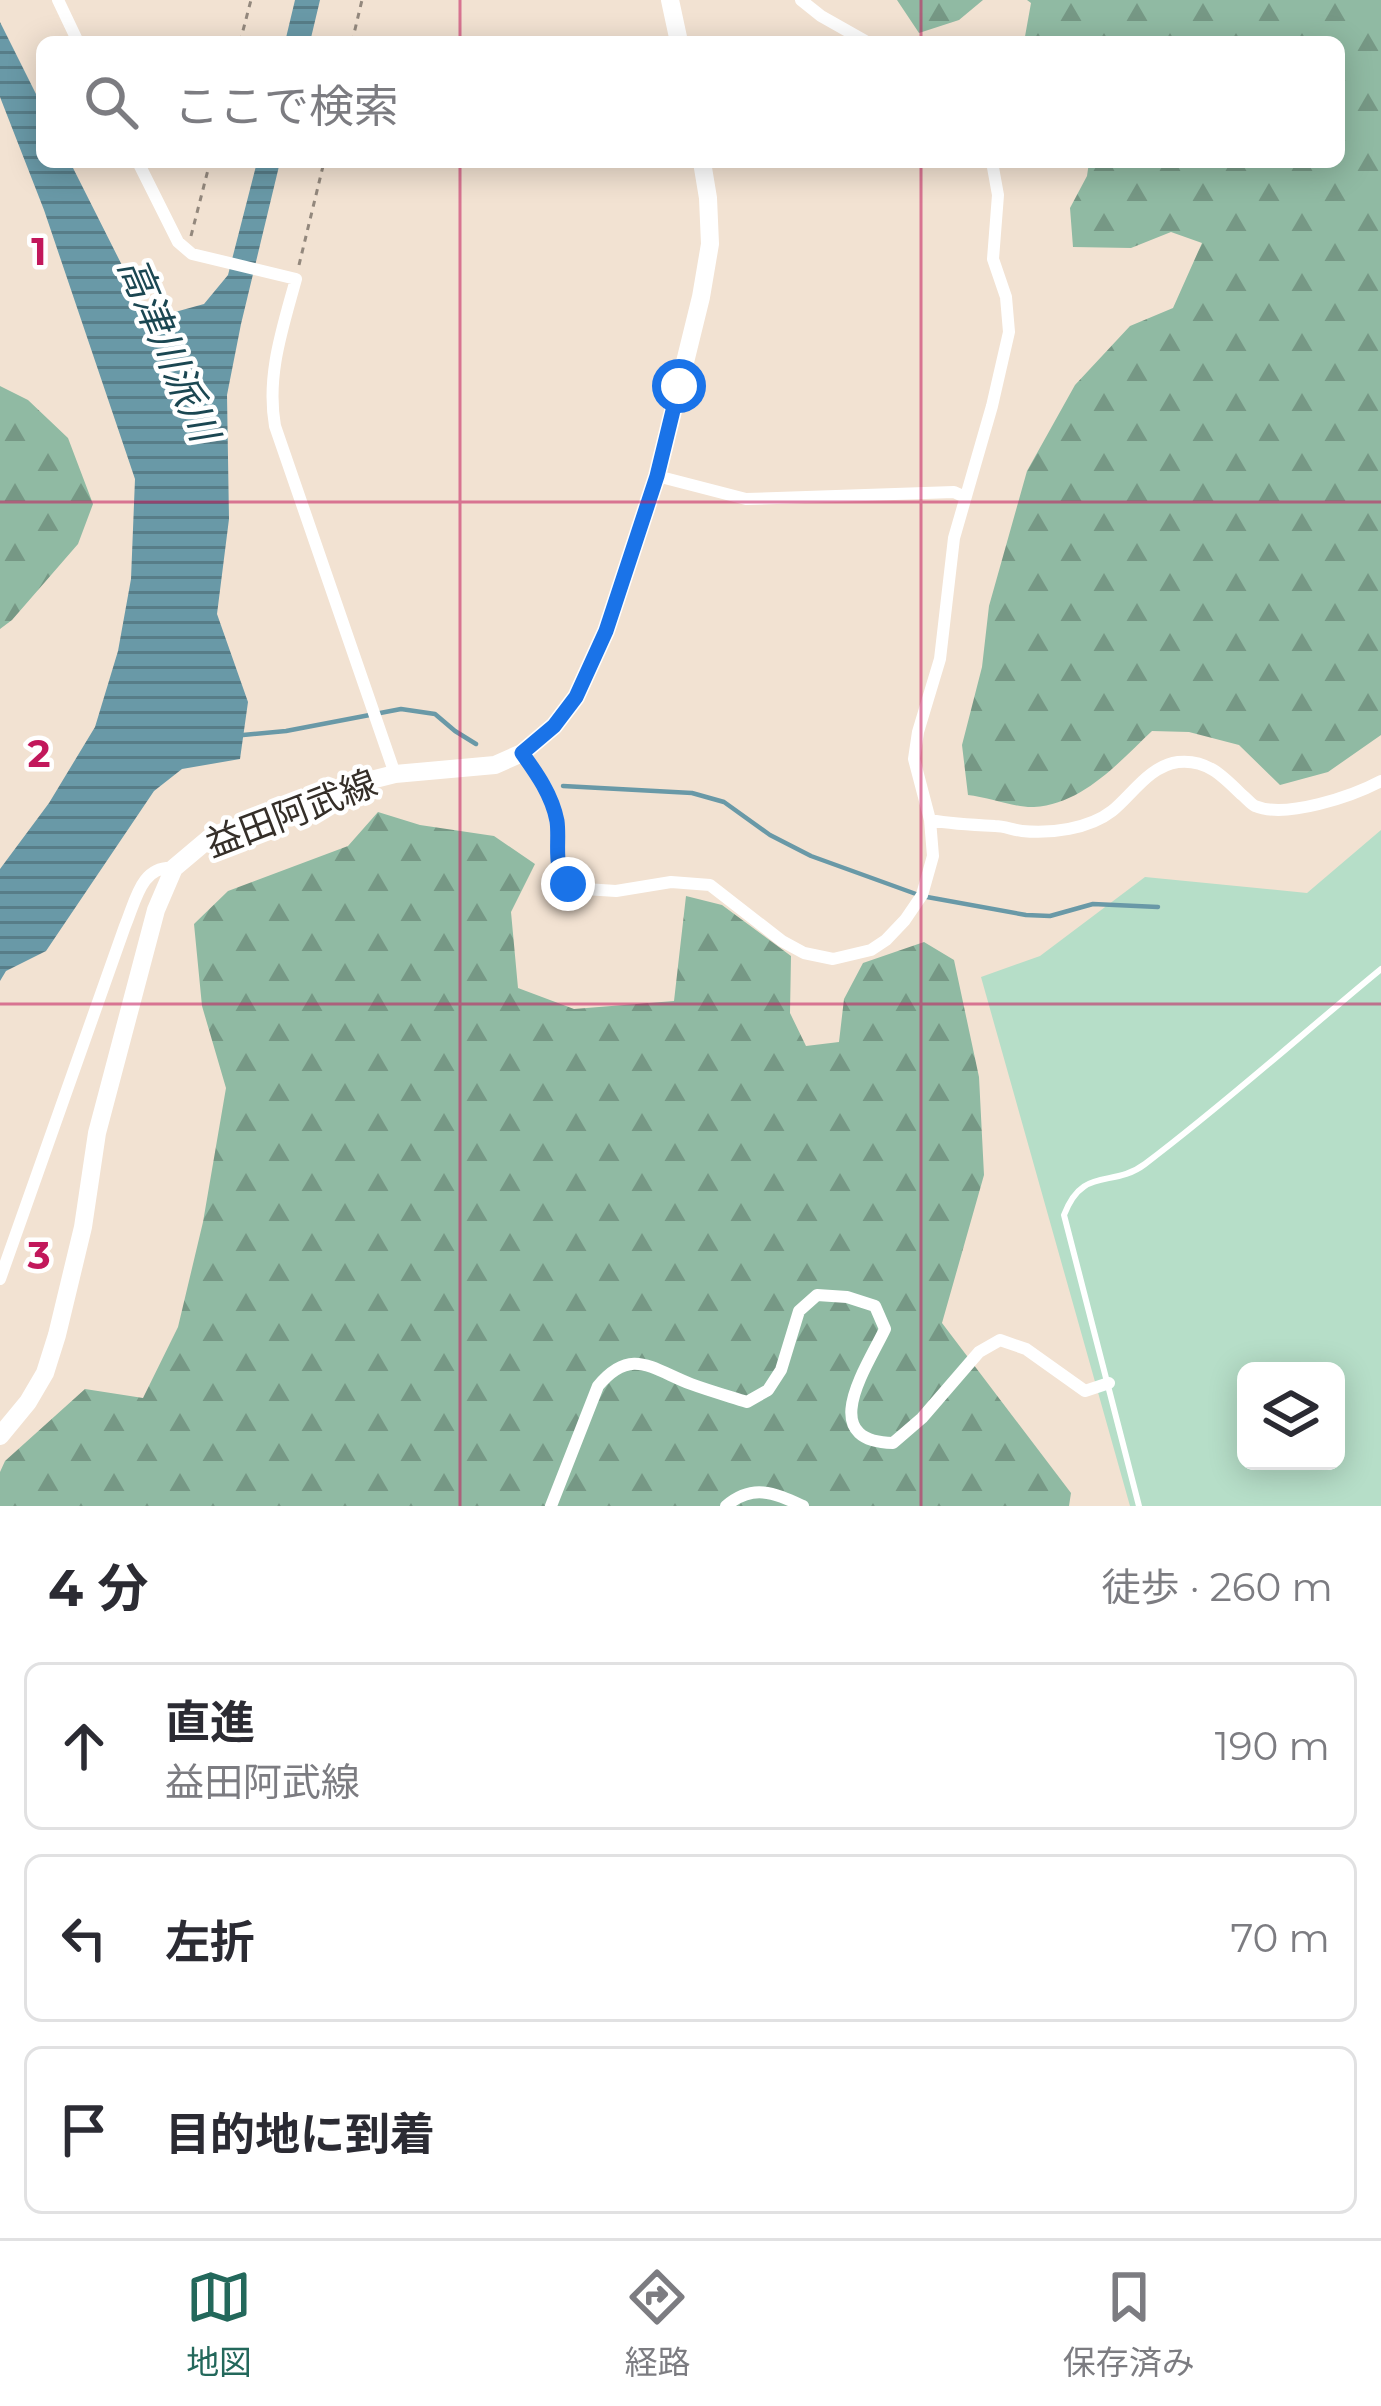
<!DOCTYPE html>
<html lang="ja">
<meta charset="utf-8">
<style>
:root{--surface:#fff;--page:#f7f7f7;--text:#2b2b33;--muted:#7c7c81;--line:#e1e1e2;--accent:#23685b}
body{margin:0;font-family:Montserrat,"Noto Sans JP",sans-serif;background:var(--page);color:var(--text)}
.controls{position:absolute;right:36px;bottom:36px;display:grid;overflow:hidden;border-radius:18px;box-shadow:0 6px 30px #0003}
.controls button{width:108px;height:108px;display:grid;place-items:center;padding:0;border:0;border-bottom:3px solid var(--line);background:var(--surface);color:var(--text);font:60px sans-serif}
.stop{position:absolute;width:36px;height:36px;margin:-27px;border:9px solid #1a73e8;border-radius:50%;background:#fff}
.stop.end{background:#1a73e8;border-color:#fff;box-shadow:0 3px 12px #0008}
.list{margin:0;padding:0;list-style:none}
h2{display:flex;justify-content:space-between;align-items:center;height:156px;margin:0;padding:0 48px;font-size:51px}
h2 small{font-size:39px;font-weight:400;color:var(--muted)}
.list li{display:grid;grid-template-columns:78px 1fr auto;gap:36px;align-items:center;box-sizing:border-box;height:168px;margin:0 24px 24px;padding:0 24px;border:3px solid var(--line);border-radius:18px}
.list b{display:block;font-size:45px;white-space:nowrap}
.list p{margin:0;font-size:39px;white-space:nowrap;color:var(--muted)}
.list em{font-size:39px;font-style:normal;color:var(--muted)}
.icon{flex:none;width:66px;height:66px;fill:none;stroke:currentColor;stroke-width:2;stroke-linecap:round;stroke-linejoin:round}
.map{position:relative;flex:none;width:1381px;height:1506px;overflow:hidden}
.search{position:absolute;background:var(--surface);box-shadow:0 6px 30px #0003;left:36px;right:36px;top:36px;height:132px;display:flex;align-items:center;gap:30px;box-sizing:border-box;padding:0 42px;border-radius:18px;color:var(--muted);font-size:45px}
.sheet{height:732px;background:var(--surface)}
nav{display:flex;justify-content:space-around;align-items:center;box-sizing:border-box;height:168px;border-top:3px solid var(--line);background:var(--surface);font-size:33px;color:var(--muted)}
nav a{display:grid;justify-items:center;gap:6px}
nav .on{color:var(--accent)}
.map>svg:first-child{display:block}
.grass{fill:#b6dec8;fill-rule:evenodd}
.forest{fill:url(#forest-firs)}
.water{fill:url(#water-rules)}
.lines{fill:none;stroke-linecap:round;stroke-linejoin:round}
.stream{stroke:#6999a7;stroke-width:4.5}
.path{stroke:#93887d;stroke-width:3;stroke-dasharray:6 6;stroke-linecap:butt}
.lane{stroke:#fff;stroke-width:6}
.street{stroke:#fff;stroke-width:12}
.primary{stroke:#fff;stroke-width:18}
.route{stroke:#1a73e8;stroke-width:15}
.grid{fill:none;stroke:#c2185b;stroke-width:3;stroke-opacity:0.55}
.labels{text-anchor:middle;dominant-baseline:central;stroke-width:9;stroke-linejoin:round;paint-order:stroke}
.street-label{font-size:36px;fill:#352f29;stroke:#fff}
.water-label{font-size:39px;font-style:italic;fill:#1b4752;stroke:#fff}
.grid-label{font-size:39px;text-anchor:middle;font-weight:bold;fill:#c2185b;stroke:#fff;stroke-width:9;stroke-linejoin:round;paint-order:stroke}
</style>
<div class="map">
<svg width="1381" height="1506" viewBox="0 0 1381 1506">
<defs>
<pattern id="forest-firs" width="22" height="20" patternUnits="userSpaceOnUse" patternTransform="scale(3)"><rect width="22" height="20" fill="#90baa3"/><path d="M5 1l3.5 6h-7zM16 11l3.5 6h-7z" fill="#769885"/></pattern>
<pattern id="water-rules" width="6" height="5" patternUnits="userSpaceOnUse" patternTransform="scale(3)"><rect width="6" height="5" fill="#6999a7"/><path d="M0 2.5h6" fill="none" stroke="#577d88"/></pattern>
</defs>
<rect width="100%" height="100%" fill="#f2e2d2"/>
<path class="grass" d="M 1381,830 L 1381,1506 L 1130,1506 L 981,977 L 1040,956 L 1145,877 L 1307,893 ZM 1246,1371 L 1336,1371 L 1336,1461 L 1246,1461 Z"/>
<path class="forest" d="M 897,0 L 983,0 L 959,20 L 919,33 Z
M 1027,0 L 1381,0 L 1381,735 L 1328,772 L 1280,785 L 1239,745 L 1189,732 L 1152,731 C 1118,763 1083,804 1034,807 C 1016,808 988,797 968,795 L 962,745 L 982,667 L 989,606 L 1027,471 L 1075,385 L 1130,326 L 1173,308 L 1202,243 L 1171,232 L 1131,248 L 1073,247 L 1070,208 L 1087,176 L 1089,162 L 1339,162 L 1339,42 L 1024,42 L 1031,3 Z
M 0,386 L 28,400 L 68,438 L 93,504 L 78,544 L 12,620 L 0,629 Z
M 378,812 L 420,825 L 494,836 L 535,864 L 511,912 L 518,988 L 574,1009 L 674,1001 L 686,896 L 722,905 L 791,956 L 790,1013 L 806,1046 L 839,1042 L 844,999 L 863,963 L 924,942 L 954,960 L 979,1077 L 984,1175 L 942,1323 L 1071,1493 L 1069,1506 L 0,1506 L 0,1472 L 5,1461 L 85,1389 L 143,1398 L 178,1327 L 203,1222 L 226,1088 L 202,1006 L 194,924 L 228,891 L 348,846 Z"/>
<path class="water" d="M 295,0 L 320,0 L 310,42 L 285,42 Z
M 0,22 L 42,106 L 42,162 L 70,162 L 144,309 L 175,312 L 204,304 L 228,275 L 257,162 L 280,162 L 241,324 L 227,395 L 229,519 L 217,614 L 248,702 L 240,759 L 182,769 L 154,791 L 46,951 L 6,971 L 0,981 L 0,869 L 49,803 L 95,727 L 118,651 L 131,579 L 135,479 L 44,210 L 0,97 Z"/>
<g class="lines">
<path class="stream" d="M 243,735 L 286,731 L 401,709 L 435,714 L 455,731 L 476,744
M 563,786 L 692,793 L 724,802 L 770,835 L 811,856 L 916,894
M 927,897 L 1026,915 L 1050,916 L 1093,904 L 1158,907"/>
<path class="path" d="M 240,42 L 251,0
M 352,42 L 362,0
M 191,236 L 210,162
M 299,265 L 324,162"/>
<path class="lane" d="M 1139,1506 L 1064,1215 C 1083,1165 1112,1189 1145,1164 C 1226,1103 1302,1034 1381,969"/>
<path class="street" d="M 58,0 L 78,42
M 801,0 L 821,16 L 867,42
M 138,162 L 178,242 L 192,254 L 296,279 C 283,327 266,375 275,426 L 395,774
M 657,476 L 746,499 L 954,492 L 965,497
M 522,753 L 545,785 L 557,820 L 559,874 L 568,884 L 585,889 L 616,891 L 671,882 L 710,885 L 782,941 L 804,953 L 833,959 L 871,950 L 886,940 L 905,920 L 922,895 L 933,856 L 930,820 L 914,759 L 918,732 L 940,659 L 954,538 L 992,406 L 1009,332 L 1006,297 L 993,259 L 998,195 L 992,162
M 930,820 C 952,824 972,825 995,826 C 1004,826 1013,830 1022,831 C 1050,834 1089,829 1112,811 C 1132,795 1149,766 1178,762 C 1206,759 1222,775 1241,794 C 1244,796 1252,805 1255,806 C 1286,819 1353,796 1381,781
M 0,1279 L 125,926 C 136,900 141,865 174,868
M 551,1506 L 598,1386 C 631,1346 652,1369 691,1384 C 710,1391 728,1396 747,1402 L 768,1390 L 781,1370 L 799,1311 L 817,1295 L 847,1297 L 875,1306 L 885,1329 C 867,1367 815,1441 893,1443 L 922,1418 L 979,1352 L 1000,1340 L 1026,1349 L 1085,1391 L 1109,1383
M 726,1506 C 753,1483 774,1493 803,1506"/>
<path class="primary" d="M 670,0 L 679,42
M 0,1436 L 28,1402 L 45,1373 L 57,1335 L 83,1227 L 97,1133 L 156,910 L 174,868 L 212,836 L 347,786 L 395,774 L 495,765 L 522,753 L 554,726 L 576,697 L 606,631 L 657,476 L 701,297 L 710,244 L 708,198 L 702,162"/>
</g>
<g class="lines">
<path class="route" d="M 568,884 C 552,867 560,843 557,821 C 552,795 537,774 522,753 L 554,726 L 576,697 L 606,631 L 657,476 L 679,386"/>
</g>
<path class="grid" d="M 460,0 L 460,42M 921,0 L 921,42M 460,162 L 460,1506M 921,162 L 921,1506M 0,502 L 1381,502M 0,1004 L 1381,1004"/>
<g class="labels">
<g class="street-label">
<text transform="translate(291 813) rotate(-21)">益田阿武線</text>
</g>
<g class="water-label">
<text transform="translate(169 349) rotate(67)">高津川派川</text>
</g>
</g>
<g class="grid-label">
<text x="39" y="265">1</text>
<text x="39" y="767">2</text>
<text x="39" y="1269">3</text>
</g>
</svg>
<div class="controls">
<button><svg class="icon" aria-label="layers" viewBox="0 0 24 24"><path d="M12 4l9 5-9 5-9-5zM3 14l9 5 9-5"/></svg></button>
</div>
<div class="stop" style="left:679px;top:386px"></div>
<div class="stop end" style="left:568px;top:884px"></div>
<div class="search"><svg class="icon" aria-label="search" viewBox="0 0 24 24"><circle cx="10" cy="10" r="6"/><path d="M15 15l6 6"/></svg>ここで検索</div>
</div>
<section class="sheet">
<h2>4 分<small>徒歩 · 260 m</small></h2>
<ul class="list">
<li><svg class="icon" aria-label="ahead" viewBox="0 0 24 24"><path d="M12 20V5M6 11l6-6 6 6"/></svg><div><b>直進</b><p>益田阿武線</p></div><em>190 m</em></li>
<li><svg class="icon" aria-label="left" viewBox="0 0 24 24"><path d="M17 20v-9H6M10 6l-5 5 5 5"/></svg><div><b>左折</b></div><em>70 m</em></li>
<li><svg class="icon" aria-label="arrive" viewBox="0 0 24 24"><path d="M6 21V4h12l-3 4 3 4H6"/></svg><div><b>目的地に到着</b></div></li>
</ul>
</section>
<nav>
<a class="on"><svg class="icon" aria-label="map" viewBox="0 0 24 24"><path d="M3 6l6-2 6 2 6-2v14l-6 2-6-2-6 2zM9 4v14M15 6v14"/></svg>地図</a>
<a><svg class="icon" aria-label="directions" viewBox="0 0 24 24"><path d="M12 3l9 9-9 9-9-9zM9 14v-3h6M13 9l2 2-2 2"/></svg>経路</a>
<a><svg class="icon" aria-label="saved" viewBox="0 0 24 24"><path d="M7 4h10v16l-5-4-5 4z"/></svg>保存済み</a>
</nav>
